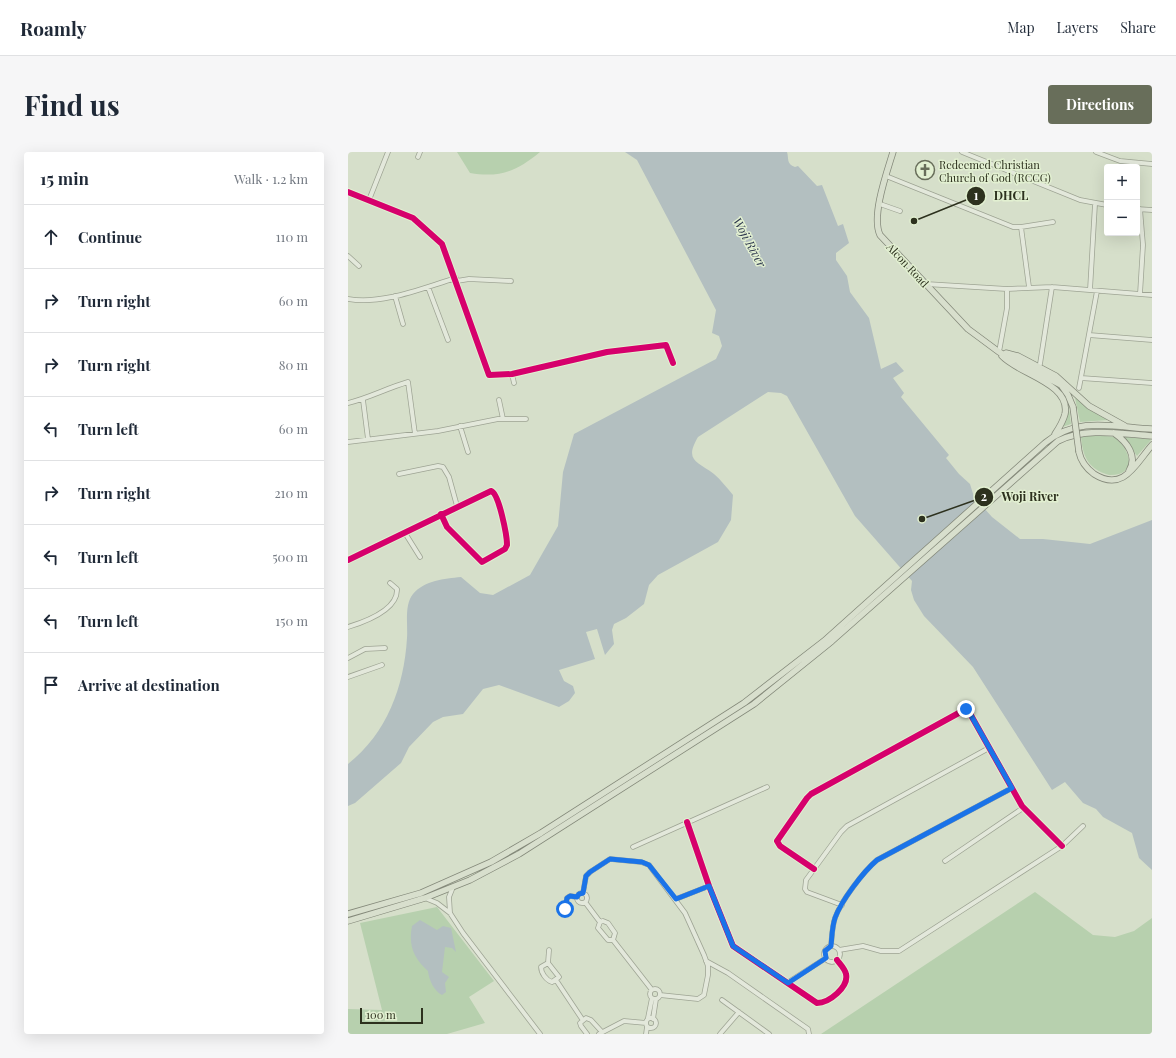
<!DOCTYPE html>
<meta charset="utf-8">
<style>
:root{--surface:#fff;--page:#f6f6f7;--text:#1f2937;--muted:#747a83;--line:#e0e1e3;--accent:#686e5a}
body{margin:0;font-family:"Playfair Display",serif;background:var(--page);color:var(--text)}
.controls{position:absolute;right:12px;top:12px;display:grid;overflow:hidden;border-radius:4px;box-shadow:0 4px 16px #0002}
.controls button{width:36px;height:36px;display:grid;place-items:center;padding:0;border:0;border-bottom:1px solid var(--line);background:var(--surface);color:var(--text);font:20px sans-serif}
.scale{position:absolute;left:12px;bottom:10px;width:63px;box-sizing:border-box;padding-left:4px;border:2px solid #2d311e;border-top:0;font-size:11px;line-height:14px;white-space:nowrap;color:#2d311e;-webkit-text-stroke:3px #e2f0d1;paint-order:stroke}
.stop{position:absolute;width:12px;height:12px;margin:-9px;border:3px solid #1a73e8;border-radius:50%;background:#fff}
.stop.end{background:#1a73e8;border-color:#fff;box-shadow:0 1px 4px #0008}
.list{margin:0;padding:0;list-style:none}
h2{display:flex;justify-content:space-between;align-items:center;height:52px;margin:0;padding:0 16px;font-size:17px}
h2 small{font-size:13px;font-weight:400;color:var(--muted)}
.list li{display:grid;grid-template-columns:26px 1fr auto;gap:12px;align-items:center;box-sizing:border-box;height:64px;padding:0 16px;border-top:1px solid var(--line)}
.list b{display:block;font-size:15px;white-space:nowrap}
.list em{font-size:13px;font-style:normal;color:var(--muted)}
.icon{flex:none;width:22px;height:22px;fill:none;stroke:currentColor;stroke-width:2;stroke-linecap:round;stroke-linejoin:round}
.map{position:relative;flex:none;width:804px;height:882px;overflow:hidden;border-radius:4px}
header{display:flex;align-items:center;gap:24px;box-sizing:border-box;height:56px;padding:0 20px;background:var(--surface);border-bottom:1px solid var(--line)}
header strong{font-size:19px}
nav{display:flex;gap:22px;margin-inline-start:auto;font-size:14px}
.intro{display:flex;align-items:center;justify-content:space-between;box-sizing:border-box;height:96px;padding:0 24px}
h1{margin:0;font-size:28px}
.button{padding:10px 18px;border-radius:4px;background:var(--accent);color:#fff;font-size:14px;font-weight:700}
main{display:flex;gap:24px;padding:0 24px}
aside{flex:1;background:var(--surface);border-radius:4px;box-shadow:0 4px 16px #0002}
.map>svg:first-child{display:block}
.green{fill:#b7d0ae}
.water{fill:#b3bfc0}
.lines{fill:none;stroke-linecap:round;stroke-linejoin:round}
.minor-casing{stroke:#9ea494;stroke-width:5.5}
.major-casing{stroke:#84897a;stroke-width:7}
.minor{stroke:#e3e8db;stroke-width:4}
.major{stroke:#d8dfcd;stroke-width:5.5}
.major-bridge-casing{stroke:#84897a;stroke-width:7;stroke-linecap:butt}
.major-bridge{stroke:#d8dfcd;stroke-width:5.5}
.cycleway-casing{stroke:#e2f0d1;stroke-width:8}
.cycleway{stroke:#d6006c;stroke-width:6}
.route{stroke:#1a73e8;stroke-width:5}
.labels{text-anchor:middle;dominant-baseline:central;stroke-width:3;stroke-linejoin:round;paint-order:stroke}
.poi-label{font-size:11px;fill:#2d311e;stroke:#e2f0d1;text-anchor:start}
.street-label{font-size:11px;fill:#2d311e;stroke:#e2f0d1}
.water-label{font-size:12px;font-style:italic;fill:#2f394f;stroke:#e2f0d1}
.leader{fill:none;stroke:#2d311e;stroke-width:1.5}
.callout-dot{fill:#2d311e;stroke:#e2f0d1;stroke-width:1.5}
.mark-label{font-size:12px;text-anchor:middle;font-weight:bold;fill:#fff}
.callout-label{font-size:12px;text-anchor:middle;font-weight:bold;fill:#2d311e;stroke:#e2f0d1;stroke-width:3;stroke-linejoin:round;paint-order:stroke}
</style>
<header>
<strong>Roamly</strong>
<nav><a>Map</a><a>Layers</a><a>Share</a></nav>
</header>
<div class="intro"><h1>Find us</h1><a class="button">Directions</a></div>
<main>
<aside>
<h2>15 min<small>Walk · 1.2 km</small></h2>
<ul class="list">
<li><svg class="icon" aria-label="ahead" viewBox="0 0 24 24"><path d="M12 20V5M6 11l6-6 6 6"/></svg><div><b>Continue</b></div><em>110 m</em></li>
<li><svg class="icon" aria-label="right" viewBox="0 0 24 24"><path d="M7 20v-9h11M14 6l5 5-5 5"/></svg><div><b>Turn right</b></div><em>60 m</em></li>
<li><svg class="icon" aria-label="right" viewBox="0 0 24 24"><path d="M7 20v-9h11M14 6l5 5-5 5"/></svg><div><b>Turn right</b></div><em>80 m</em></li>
<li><svg class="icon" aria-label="left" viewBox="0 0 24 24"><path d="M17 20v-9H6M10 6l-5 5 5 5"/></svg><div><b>Turn left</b></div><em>60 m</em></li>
<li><svg class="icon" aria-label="right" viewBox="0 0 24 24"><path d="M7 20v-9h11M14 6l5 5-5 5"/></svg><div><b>Turn right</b></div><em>210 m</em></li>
<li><svg class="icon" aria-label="left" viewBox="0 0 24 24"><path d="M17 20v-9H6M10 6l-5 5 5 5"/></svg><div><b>Turn left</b></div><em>500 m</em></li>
<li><svg class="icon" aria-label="left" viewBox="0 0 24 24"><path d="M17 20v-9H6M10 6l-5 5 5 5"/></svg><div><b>Turn left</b></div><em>150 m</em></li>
<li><svg class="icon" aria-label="arrive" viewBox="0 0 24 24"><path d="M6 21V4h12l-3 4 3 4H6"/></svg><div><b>Arrive at destination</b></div></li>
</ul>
</aside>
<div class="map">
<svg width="804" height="882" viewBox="0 0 804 882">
<rect width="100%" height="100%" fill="#d6dfca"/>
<path class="green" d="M 109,0 L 192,0 C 169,19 152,26 122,21 Z
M 700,229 C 720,236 721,254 723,272 L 714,275 L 719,254 Z
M 727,246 L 760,268 L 732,270 Z
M 746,283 L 767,285 C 783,298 790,324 761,323 C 740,317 735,305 733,285 Z
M 778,285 L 802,287 L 803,288 L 789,304 L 777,287 Z
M 687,740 L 745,783 L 767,785 L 786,779 L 804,766 L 804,882 L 473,882 Z
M 89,755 L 146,829 L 121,845 L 137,871 L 99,882 L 0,882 L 0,857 L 34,858 L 12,771 Z"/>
<path class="water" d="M 277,0 L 439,0 C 441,6 438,12 447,15 L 450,14 L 469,34 L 474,33 L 490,74 L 495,72 L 501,91 L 488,101 L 488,108 L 499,124 L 502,140 L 521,166 L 533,217 L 548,210 L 556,219 L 545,226 L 556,241 L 553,245 L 601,303 L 598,306 L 611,322 L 622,332 L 626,345 L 644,365 L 672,387 L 695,387 L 742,392 L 804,368 L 804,718 L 791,706 L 784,681 L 755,665 L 748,657 L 735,651 L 717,630 L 704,638 L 625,515 L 576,464 L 566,448 L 563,438 L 564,429 L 507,364 L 439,244 L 433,241 L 420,240 L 350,285 C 336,309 349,309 366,322 C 373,328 379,336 385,343 L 383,368 L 370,390 L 310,423 L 301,433 L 296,452 L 278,466 L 266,472 L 264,478 L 266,492 L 257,503 L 249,477 L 238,480 L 247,507 L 211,518 L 216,529 L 225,534 L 227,541 L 221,549 L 211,555 L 151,533 L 135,537 L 115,562 L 95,565 L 85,570 L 61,595 L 53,611 L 7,651 L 0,654 L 0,612 C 39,581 56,535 59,486 C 60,473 56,453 65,442 C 77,428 96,427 113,425 L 132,441 L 145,443 L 182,423 L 210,374 L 215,320 L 226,282 L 368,207 L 374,194 L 371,184 L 364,181 L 368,158 L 289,8 Z
M 72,768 L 89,778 L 95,774 L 103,776 L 108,800 L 104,796 L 97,795 L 94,820 L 101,825 L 97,831 L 98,840 L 94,843 C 86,839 81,828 80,819 C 66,807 60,793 64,774 Z"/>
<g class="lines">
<g class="minor-casing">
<path id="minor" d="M 614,0 L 732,48 L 759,53
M 748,0 L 772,9 L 804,12
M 70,5 L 72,0
M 538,24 L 665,75 L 673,75 L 705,70
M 0,40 L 65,66 L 94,92 L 141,223 L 164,222 L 259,200 L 318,193 L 325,211
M 21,48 L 40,0
M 532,52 L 552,59
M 789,57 L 804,58
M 673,75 L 681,135
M 0,104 L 11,114
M 109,129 L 121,127 L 163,129
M 578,132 L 659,137 L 704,135 L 804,143
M 80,135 L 100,188
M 742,138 L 747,52
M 792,142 L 795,93 L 792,57
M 47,144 L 55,172
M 0,147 C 35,153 74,136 108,126
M 741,183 L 804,188
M 651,200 L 659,156 L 659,137
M 692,212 L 704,135
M 164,222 L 166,231
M 733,226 L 804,231
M 731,236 L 749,139
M 15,248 L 20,287
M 151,248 L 155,267
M 0,251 C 21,246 39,236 60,230 L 67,282
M 112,274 L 120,300
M 0,290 L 90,279 L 150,267 L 178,267
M 51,322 L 90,314 L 95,315 L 101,325 L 109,354
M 57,381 L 72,405
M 0,408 L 143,339 C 151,341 159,384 159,393 L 157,397 L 134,410 L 99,375 L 93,362
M 0,475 C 16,470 50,458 49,437 L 42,431
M 0,506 L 17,497 L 37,496
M 0,525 L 34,513
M 339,670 L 361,734 L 385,794 L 469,851 C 481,851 501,835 498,822 C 497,817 492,812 489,808
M 285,695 L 419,635
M 597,709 L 675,656
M 466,717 L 432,694 L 429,689 L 459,646 L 463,642 L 618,557 L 620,558 L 674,654 L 714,694
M229 746a5 5 0 1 1 10 0a5 5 0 1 1-10 0Z
M 235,741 L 238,724 L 242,720 L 262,707 L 293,710 L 301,713 L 337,761 L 356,803 L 360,814 L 360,823 L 356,843 L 350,847 L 312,843
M 77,746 L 89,751 L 102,761 L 115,781 L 192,882
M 328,747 L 361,734
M 237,750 L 252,770
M 494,753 L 459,740 L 457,737 L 458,728 L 493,680 L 499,674 L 641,596
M 217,757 L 219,746 L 222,744 L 229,745
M 102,761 L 101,745 L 105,735
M 255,769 L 260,771 L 267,781 L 265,788 L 260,788 L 250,776 L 252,770 Z
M 265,788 L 304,838
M 483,794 C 484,784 484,775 487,766 C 493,749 515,720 529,708 L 664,636
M476 802a8 8 0 1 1 16 0a8 8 0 1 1-16 0Z
M 491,798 L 515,794 L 533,799 L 551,799 L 714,694 L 735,674
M 358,809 L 380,821 L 460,877 L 461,882
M 200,811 L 211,825 L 204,830 C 198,828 193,821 193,815 Z
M 200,811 L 201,798
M 208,828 L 234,867
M 439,831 L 478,806
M302 842a5 5 0 1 1 10 0a5 5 0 1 1-10 0Z
M 374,848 L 421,882
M298 871a5 5 0 1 1 10 0a5 5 0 1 1-10 0Z
M 300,866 L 304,846
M 305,867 L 308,847
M 239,882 L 233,874 L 232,871 L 238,866 L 243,868 L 254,880
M 251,882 L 276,869 L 298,871
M 298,882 L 299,875
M 372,882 L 391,860"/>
</g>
<g class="major-casing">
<path id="major" d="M 545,0 C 539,20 523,64 532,83 L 620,177 L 651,200 L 713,233 L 720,243 L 725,255
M 658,201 L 670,204 L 708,224 L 741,254 L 777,274
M 654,204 C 670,222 723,231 717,262 C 715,270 711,276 707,282
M 766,281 C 779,290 790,304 781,319
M 731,300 C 733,310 738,316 746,322 C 776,341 788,311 804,293
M 0,762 L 73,741 L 143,710 L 193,681 L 396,551 L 476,489 L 697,291 C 729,264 766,275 804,277
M 0,769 L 77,746 L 122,728 L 171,702 L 406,552 L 484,489 L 710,289 C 738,275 774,282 804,284"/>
</g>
<use href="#minor" class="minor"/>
<use href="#major" class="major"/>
<g class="major-bridge-casing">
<path id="major-bridge" d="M 725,255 L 731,300"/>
</g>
<use href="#major-bridge" class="major-bridge"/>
<g class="cycleway-casing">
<path id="cycleway" d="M 0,40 L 65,66 L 94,92 L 141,223 L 164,222 L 259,200 L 318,193 L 325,211
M 0,408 L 143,339 C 151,341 159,384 159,393 L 157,397 L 134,410 L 99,375 L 93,362
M 339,670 L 361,734 L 385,794 L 469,851 C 481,851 501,835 498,822 C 497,817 492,812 489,808
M 466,717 L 432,694 L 429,689 L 459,646 L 463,642 L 618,557 L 620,558 L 674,654 L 714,694"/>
</g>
<use href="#cycleway" class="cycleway"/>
</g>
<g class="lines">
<path class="route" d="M 217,757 L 219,746 L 222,744 L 229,745 L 231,742 L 235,741 L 238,724 L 242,720 L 262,707 L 294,710 L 301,713 L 328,747 L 361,734 L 385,794 L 440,831 L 478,806 L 477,799 L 483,794 C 484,784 484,775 487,766 C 493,749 515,720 529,708 L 664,636 L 620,558 L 618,557"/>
</g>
<defs>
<g id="church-ring" transform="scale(1)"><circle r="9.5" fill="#e2f0d1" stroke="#686e5a" stroke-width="1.5"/><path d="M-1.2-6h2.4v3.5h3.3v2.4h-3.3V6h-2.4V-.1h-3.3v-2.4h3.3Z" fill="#686e5a"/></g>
</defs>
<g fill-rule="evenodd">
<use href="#church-ring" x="577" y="18"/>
</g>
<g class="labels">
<g class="poi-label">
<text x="591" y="12">Redeemed Christian<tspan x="591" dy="13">Church of God (RCCG)</tspan></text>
</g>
<g class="street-label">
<text transform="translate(560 113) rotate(47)">Alcon Road</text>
</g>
<g class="water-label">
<text transform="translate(402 90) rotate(61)">Woji River</text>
</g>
</g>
<path class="leader" d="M566 69L628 44M574 367L636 345"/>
<g class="callout-dot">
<circle cx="566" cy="69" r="4"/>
<circle cx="574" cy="367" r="4"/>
<circle cx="628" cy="44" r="10"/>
<circle cx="636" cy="345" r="10"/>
</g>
<g class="mark-label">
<text x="628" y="48">1</text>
<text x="636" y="349">2</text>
</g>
<g class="callout-label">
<text x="663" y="48">DHCL</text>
<text x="682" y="349">Woji River</text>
</g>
</svg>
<div class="controls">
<button>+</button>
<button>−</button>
</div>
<div class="scale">100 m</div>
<div class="stop" style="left:217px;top:757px"></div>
<div class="stop end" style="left:618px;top:557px"></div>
</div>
</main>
